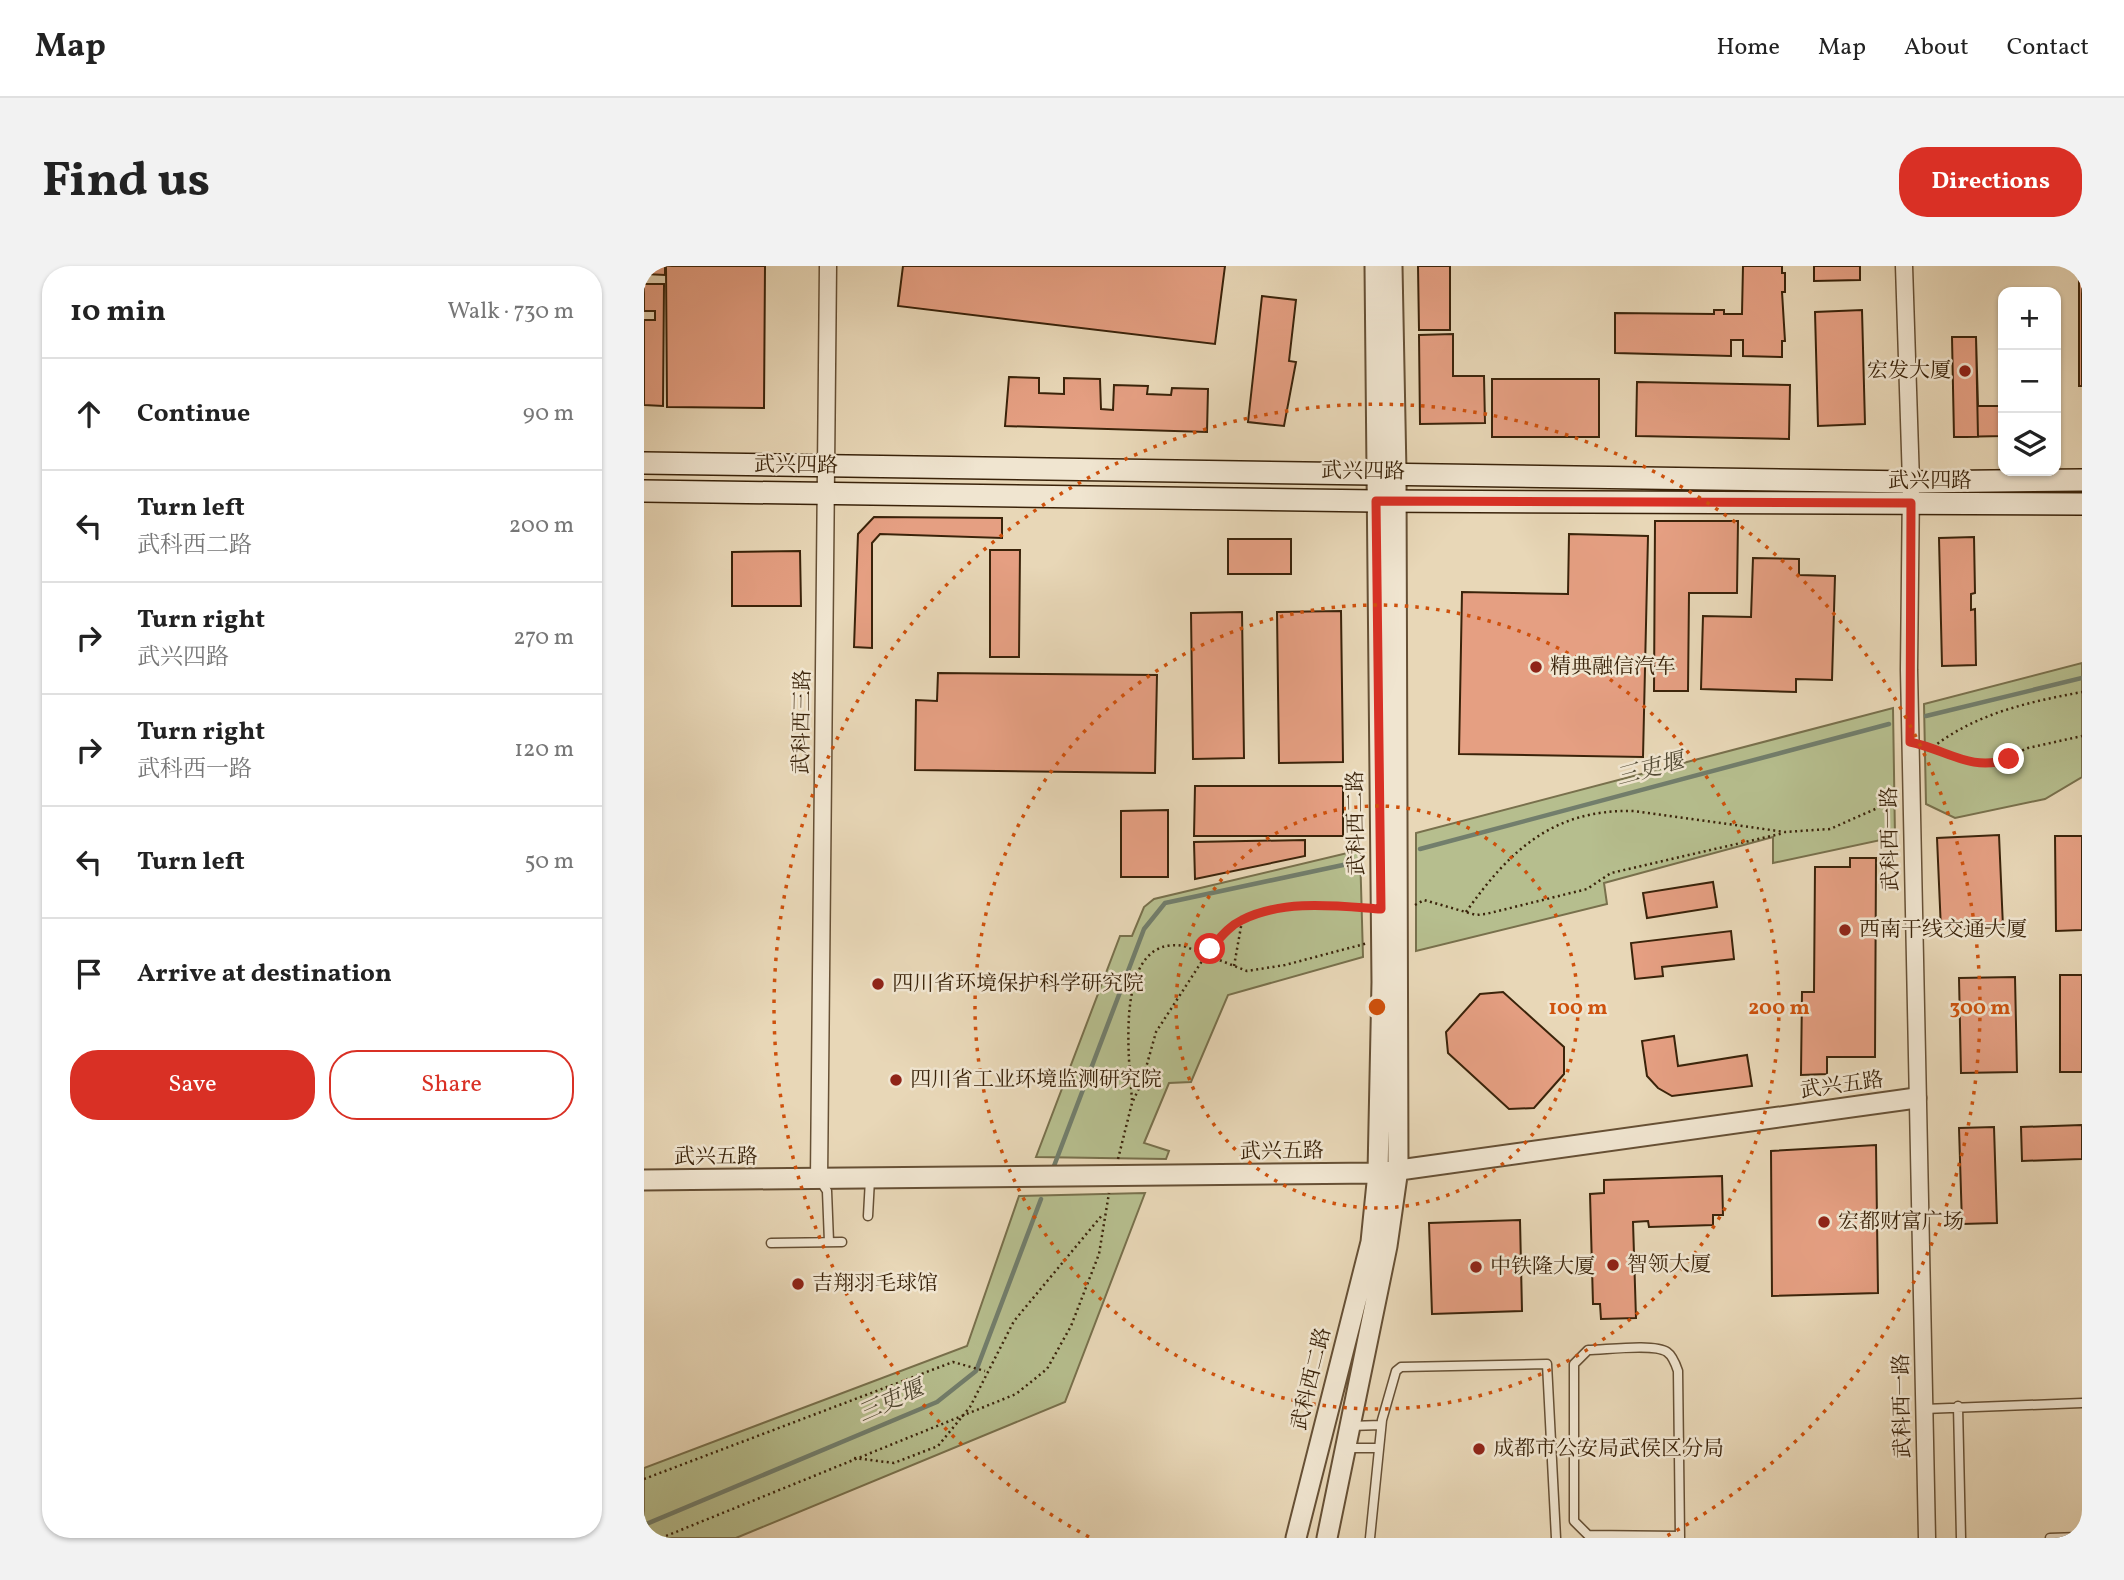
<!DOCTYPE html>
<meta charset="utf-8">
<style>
:root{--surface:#fff;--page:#f2f2f2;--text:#222;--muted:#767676;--line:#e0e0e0;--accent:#d93025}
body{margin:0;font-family:Vollkorn,"Noto Serif SC",serif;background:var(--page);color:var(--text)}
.controls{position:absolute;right:21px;top:21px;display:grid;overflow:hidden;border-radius:14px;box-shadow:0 2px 5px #0004}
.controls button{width:63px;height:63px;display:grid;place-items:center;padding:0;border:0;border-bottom:2px solid var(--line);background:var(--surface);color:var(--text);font:35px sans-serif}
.stop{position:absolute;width:21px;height:21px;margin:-16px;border:5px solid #d93025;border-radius:50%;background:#fff}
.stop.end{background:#d93025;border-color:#fff;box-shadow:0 2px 7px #0008}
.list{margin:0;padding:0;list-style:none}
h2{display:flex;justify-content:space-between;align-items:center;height:91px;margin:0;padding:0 28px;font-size:30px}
h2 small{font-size:23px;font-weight:400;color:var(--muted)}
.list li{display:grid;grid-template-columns:46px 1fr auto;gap:21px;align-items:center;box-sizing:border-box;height:112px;padding:0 28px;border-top:2px solid var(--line)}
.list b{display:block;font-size:26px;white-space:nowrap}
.list p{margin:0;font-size:23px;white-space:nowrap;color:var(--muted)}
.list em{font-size:23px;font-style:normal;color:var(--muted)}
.actions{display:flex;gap:14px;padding:21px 28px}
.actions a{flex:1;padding:16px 0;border:2px solid var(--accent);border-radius:28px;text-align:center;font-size:24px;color:var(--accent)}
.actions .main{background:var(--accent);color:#fff}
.icon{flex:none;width:38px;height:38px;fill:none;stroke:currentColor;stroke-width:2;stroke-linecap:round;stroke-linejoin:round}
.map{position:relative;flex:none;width:1438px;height:1272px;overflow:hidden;border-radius:28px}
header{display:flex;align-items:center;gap:42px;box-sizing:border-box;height:98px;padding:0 35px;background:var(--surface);border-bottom:2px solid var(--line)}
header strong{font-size:33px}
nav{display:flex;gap:38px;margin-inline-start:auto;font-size:24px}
.intro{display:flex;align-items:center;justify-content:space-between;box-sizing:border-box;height:168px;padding:0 42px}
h1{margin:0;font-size:49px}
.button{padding:18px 32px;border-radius:28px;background:var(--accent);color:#fff;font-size:24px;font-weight:700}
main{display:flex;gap:42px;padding:0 42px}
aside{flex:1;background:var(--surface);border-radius:28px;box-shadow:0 2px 5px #0004}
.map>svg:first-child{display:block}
.green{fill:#b6be8e;stroke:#78704c;stroke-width:2}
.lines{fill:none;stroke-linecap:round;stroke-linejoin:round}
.stream{stroke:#727e6c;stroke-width:4.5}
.building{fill:#e59f82;stroke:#3a230a;stroke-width:2}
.service-casing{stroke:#665035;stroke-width:11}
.minor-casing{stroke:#665035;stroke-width:19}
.tertiary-casing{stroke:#665035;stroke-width:23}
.secondary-casing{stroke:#3a230a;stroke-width:24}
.path{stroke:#3a230a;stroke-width:2.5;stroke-dasharray:2 3.5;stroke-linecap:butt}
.service{stroke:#f0e5d0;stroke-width:8}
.minor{stroke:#f0e5d0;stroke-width:16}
.tertiary{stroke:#f0e5d0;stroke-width:19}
.secondary{stroke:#f0e5d0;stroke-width:21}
.route{stroke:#d93025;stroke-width:9}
.ring{fill:none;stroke:#ce510c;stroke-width:3.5;stroke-dasharray:3.5 7}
.poi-dot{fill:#8f2418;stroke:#f0e5d0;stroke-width:2.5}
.labels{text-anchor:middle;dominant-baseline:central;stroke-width:5;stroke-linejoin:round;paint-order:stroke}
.poi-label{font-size:21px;fill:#3a230a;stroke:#f0e5d0;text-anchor:start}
.street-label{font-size:21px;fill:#3a230a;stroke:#f0e5d0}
.water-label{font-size:23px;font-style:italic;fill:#514933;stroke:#f0e5d0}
.centre{fill:#ce510c;stroke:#f0e5d0;stroke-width:3.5}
.ring-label{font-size:21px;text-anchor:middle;font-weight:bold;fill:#ce510c;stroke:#f0e5d0;stroke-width:5;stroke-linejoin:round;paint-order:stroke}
</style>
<header>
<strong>Map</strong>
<nav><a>Home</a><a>Map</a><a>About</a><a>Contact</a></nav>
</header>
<div class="intro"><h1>Find us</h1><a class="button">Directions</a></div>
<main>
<aside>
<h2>10 min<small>Walk · 730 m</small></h2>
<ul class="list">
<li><svg class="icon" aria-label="ahead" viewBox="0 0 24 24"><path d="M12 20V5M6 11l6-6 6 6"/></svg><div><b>Continue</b></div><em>90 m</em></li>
<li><svg class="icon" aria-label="left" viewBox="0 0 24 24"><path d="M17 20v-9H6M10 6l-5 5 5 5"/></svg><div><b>Turn left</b><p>武科西二路</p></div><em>200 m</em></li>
<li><svg class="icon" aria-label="right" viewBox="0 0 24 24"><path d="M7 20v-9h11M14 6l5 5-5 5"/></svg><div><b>Turn right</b><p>武兴四路</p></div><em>270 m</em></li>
<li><svg class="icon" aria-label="right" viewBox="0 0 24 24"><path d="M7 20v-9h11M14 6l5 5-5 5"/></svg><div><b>Turn right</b><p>武科西一路</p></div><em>120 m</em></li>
<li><svg class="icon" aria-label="left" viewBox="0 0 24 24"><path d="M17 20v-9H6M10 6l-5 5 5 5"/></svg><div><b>Turn left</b></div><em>50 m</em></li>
<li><svg class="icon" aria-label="arrive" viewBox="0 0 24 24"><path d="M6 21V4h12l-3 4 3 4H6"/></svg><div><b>Arrive at destination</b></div></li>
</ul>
<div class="actions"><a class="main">Save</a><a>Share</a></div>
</aside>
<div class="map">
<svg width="1438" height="1272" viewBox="0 0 1438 1272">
<rect width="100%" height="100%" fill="#e8d7b7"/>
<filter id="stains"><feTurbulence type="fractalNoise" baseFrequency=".00286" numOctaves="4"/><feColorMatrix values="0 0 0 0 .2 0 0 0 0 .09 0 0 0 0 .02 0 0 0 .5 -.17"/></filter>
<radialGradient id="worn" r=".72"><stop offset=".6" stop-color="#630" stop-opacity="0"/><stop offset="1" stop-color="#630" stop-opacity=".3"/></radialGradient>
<path class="green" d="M 1438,397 L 1438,511 L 1401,533 L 1311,552 L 1282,538 L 1280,438 Z
M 1249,442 L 1251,571 L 1129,597 L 1129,571 L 960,617 L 963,638 L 772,685 L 772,567 Z
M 716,584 L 719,691 L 584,729 L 547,816 L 525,817 L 500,877 L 525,885 L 522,893 L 392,891 L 476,670 L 488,670 L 500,641 L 510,633 Z
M 501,927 L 421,1136 L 92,1272 L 0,1272 L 0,1202 L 323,1080 L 375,930 Z"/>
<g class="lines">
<path class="stream" d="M 1282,450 L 1438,412
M 776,583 L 1245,458
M 410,900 L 500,663 L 521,637 L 713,596
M 0,1259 L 293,1136 L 332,1105 L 397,933"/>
</g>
<path class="building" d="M 0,0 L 21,0 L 21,9 L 0,8 Z
M 22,0 L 121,0 L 120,142 L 23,141 Z
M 259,0 L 581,0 L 571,78 L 254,40 Z
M 774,0 L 806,0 L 806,64 L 775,64 Z
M 1099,0 L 1138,0 L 1138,7 L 1141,7 L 1141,26 L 1138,26 L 1141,75 L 1138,75 L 1138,91 L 1099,90 L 1099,74 L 1087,74 L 1087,90 L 971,87 L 971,47 L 1070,48 L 1070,44 L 1080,44 L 1080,48 L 1098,48 Z
M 1170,0 L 1216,0 L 1216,14 L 1170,15 Z
M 1435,0 L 1438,0 L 1438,120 L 1435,120 Z
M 0,18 L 20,18 L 19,140 L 0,139 L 0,54 L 11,54 L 11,45 L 0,45 Z
M 618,30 L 652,34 L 645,95 L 652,96 L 640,160 L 604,156 Z
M 1218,44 L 1221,158 L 1174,160 L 1171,46 Z
M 809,68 L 809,110 L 840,110 L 841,157 L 776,158 L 775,69 Z
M 1308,71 L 1332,71 L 1334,171 L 1310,171 Z
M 1308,71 L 1332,71 L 1334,140 L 1359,140 L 1359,170 L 1310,171 Z
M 365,111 L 395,112 L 395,127 L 420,128 L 420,112 L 456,113 L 457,143 L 469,144 L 470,119 L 504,120 L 503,128 L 527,129 L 528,122 L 564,123 L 563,166 L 361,160 Z
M 848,113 L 955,113 L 955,171 L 848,171 Z
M 993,116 L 1146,119 L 1145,173 L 992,170 Z
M 230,251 L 358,252 L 358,272 L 236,268 L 228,277 L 228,382 L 210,381 L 214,268 Z
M 1011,255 L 1094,255 L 1093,327 L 1045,327 L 1044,425 L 1010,425 Z
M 925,268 L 1004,270 L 999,491 L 815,488 L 818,326 L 924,328 Z
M 1330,271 L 1331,327 L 1327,328 L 1327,344 L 1331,343 L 1332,399 L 1298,400 L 1295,272 Z
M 584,273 L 647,273 L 647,308 L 584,308 Z
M 346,284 L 376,284 L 375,391 L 346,391 Z
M 156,285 L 157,340 L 88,340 L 88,286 Z
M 1109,292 L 1155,293 L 1155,309 L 1191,310 L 1188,414 L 1152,413 L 1152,426 L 1057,423 L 1059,350 L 1107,351 Z
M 697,345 L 699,496 L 635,497 L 633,346 Z
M 598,346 L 600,492 L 549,493 L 547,347 Z
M 294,407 L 513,409 L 511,507 L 271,504 L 272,434 L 293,435 Z
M 551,520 L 699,520 L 699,570 L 550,570 Z
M 524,544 L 524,611 L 477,611 L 477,545 Z
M 1355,569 L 1359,661 L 1297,664 L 1293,572 Z
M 1411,570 L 1438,570 L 1438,664 L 1412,665 Z
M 661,574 L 661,590 L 551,613 L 550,576 Z
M 1206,592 L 1232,592 L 1231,791 L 1183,791 L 1183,808 L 1157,809 L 1158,726 L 1170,726 L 1171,601 L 1206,601 Z
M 1069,616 L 1073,641 L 1003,652 L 999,627 Z
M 1087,665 L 1090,693 L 1018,701 L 1019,710 L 991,713 L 987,677 Z
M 1416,709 L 1438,709 L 1438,806 L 1416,806 Z
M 1371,711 L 1373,806 L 1317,807 L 1315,712 Z
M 859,726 L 920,781 L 920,808 L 890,842 L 865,843 L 804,787 L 802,766 L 836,728 Z
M 1030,770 L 1034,800 L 1103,789 L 1108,820 L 1028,830 L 1014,822 L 1003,810 L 998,775 Z
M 1438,859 L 1438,893 L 1378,895 L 1377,861 Z
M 1350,861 L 1353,957 L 1318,958 L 1315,862 Z
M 1232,879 L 1234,1027 L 1128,1030 L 1127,885 Z
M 1078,910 L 1079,949 L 1069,949 L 1069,959 L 1005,961 L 1004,955 L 989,956 L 992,1052 L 957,1053 L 956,1038 L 949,1038 L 946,928 L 960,927 L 960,914 Z
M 876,954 L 878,1045 L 788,1048 L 785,957 Z"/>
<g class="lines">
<g class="service-casing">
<path id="service" d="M 175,913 L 183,925 L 185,976
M 224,950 L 226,913
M 127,977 L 198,976
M 1314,1140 L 1317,1272
M 1280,1143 L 1438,1137
M 706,1160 L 737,1159
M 701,1182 L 735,1182
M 1036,1270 L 944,1269 L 930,1255 L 930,1098 L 944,1084 C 961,1084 1010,1077 1023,1086 C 1029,1090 1032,1099 1034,1105 L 1036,1272
M 726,1272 L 738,1154 L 752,1105 L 757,1101 L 903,1098 L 912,1272
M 1406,1272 L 1438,1271"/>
</g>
<g class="minor-casing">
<path id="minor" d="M 1260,0 L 1267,216 L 1265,404 L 1283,1272
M 175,913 L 184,0"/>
</g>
<g class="tertiary-casing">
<path id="tertiary" d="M 0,914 L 734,907 L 1272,832
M 652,1272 L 727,976 L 734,907 L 738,716 L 731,0
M 683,1272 L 743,980 L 754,903 L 752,206 L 748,0"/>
</g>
<g class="secondary-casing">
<path id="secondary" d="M 0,197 L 1267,216 L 1438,214
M 0,225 L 732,235 L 1438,238"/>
</g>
<path class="path" d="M 1280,479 L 1330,498 L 1347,498 L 1384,482 L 1438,470
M 1289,481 C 1333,447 1385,436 1438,426
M 771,639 L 780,634 L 832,649 L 842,648 L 943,623 L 967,607 L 1140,567
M 822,646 C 866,584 909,543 990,545 L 1141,566 L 1186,563 L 1254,533
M 590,700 L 598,655
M 488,834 C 485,793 469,668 540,680 L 603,705 L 641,699 L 724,677
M 474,893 L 488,837 L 498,816 L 512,766 L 562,689 L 583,664 L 598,654 L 629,644 L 682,639 L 723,642
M 210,1192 L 250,1197 L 294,1180 L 326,1141 L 370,1055 L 459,948
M 0,1213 L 309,1096 L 341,1105
M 17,1272 L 372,1128 L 403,1103 L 427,1060 L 455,988 L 465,927"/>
<use href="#service" class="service"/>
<use href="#minor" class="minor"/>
<use href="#tertiary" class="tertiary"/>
<use href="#secondary" class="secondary"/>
</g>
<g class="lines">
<path class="route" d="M 566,683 C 576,672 585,660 598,654 C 639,633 693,640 737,643 L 732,235 L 1267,237 L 1266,476 C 1304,484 1326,506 1365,493"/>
</g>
<g class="ring">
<circle cx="733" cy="741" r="201"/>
<circle cx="733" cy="741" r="402"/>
<path d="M445 1271A603 603 0 1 1 1021 1271"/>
</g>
<g class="poi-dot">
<circle cx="1321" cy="105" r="7"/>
<circle cx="892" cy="401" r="7"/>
<circle cx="1201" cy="664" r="7"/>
<circle cx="234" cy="718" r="7"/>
<circle cx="252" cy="814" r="7"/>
<circle cx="1180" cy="956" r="7"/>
<circle cx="969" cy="999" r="7"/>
<circle cx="832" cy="1001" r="7"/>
<circle cx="154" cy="1018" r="7"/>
<circle cx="835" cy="1183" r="7"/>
</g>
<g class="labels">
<g class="poi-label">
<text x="1307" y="105" text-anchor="end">宏发大厦</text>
<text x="906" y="401">精典融信汽车</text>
<text x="1215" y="664">西南干线交通大厦</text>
<text x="248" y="718">四川省环境保护科学研究院</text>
<text x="266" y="814">四川省工业环境监测研究院</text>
<text x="1194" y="956">宏都财富广场</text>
<text x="983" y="999">智领大厦</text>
<text x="846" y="1001">中铁隆大厦</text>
<text x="168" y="1018">吉翔羽毛球馆</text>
<text x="849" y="1183">成都市公安局武侯区分局</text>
</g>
<g class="street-label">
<text transform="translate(152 200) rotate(1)">武兴四路</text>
<text transform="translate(719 206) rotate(1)">武兴四路</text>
<text x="1286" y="215">武兴四路</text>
<text transform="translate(159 456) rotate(-89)">武科西三路</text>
<text transform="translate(713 557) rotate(-91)">武科西二路</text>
<text transform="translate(1247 573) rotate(-91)">武科西一路</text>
<text transform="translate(1198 820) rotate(-8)">武兴五路</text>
<text transform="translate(638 886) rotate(-1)">武兴五路</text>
<text x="72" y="891">武兴五路</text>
<text transform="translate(668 1113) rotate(-76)">武科西二路</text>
<text transform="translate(1259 1140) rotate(-91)">武科西一路</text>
</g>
<g class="water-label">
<text transform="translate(1006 504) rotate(-15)">三吏堰</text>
<text transform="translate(247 1136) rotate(-24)">三吏堰</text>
</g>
</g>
<circle cx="733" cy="741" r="10" class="centre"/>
<g class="ring-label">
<text x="934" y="748">100 m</text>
<text x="1135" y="748">200 m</text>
<text x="1336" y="748">300 m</text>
</g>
<rect width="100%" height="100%" filter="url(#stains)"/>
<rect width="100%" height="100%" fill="url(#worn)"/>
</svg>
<div class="controls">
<button>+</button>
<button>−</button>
<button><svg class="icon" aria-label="layers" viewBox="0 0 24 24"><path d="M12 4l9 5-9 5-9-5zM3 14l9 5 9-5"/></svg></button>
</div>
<div class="stop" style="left:566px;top:683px"></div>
<div class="stop end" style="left:1365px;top:493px"></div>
</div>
</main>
